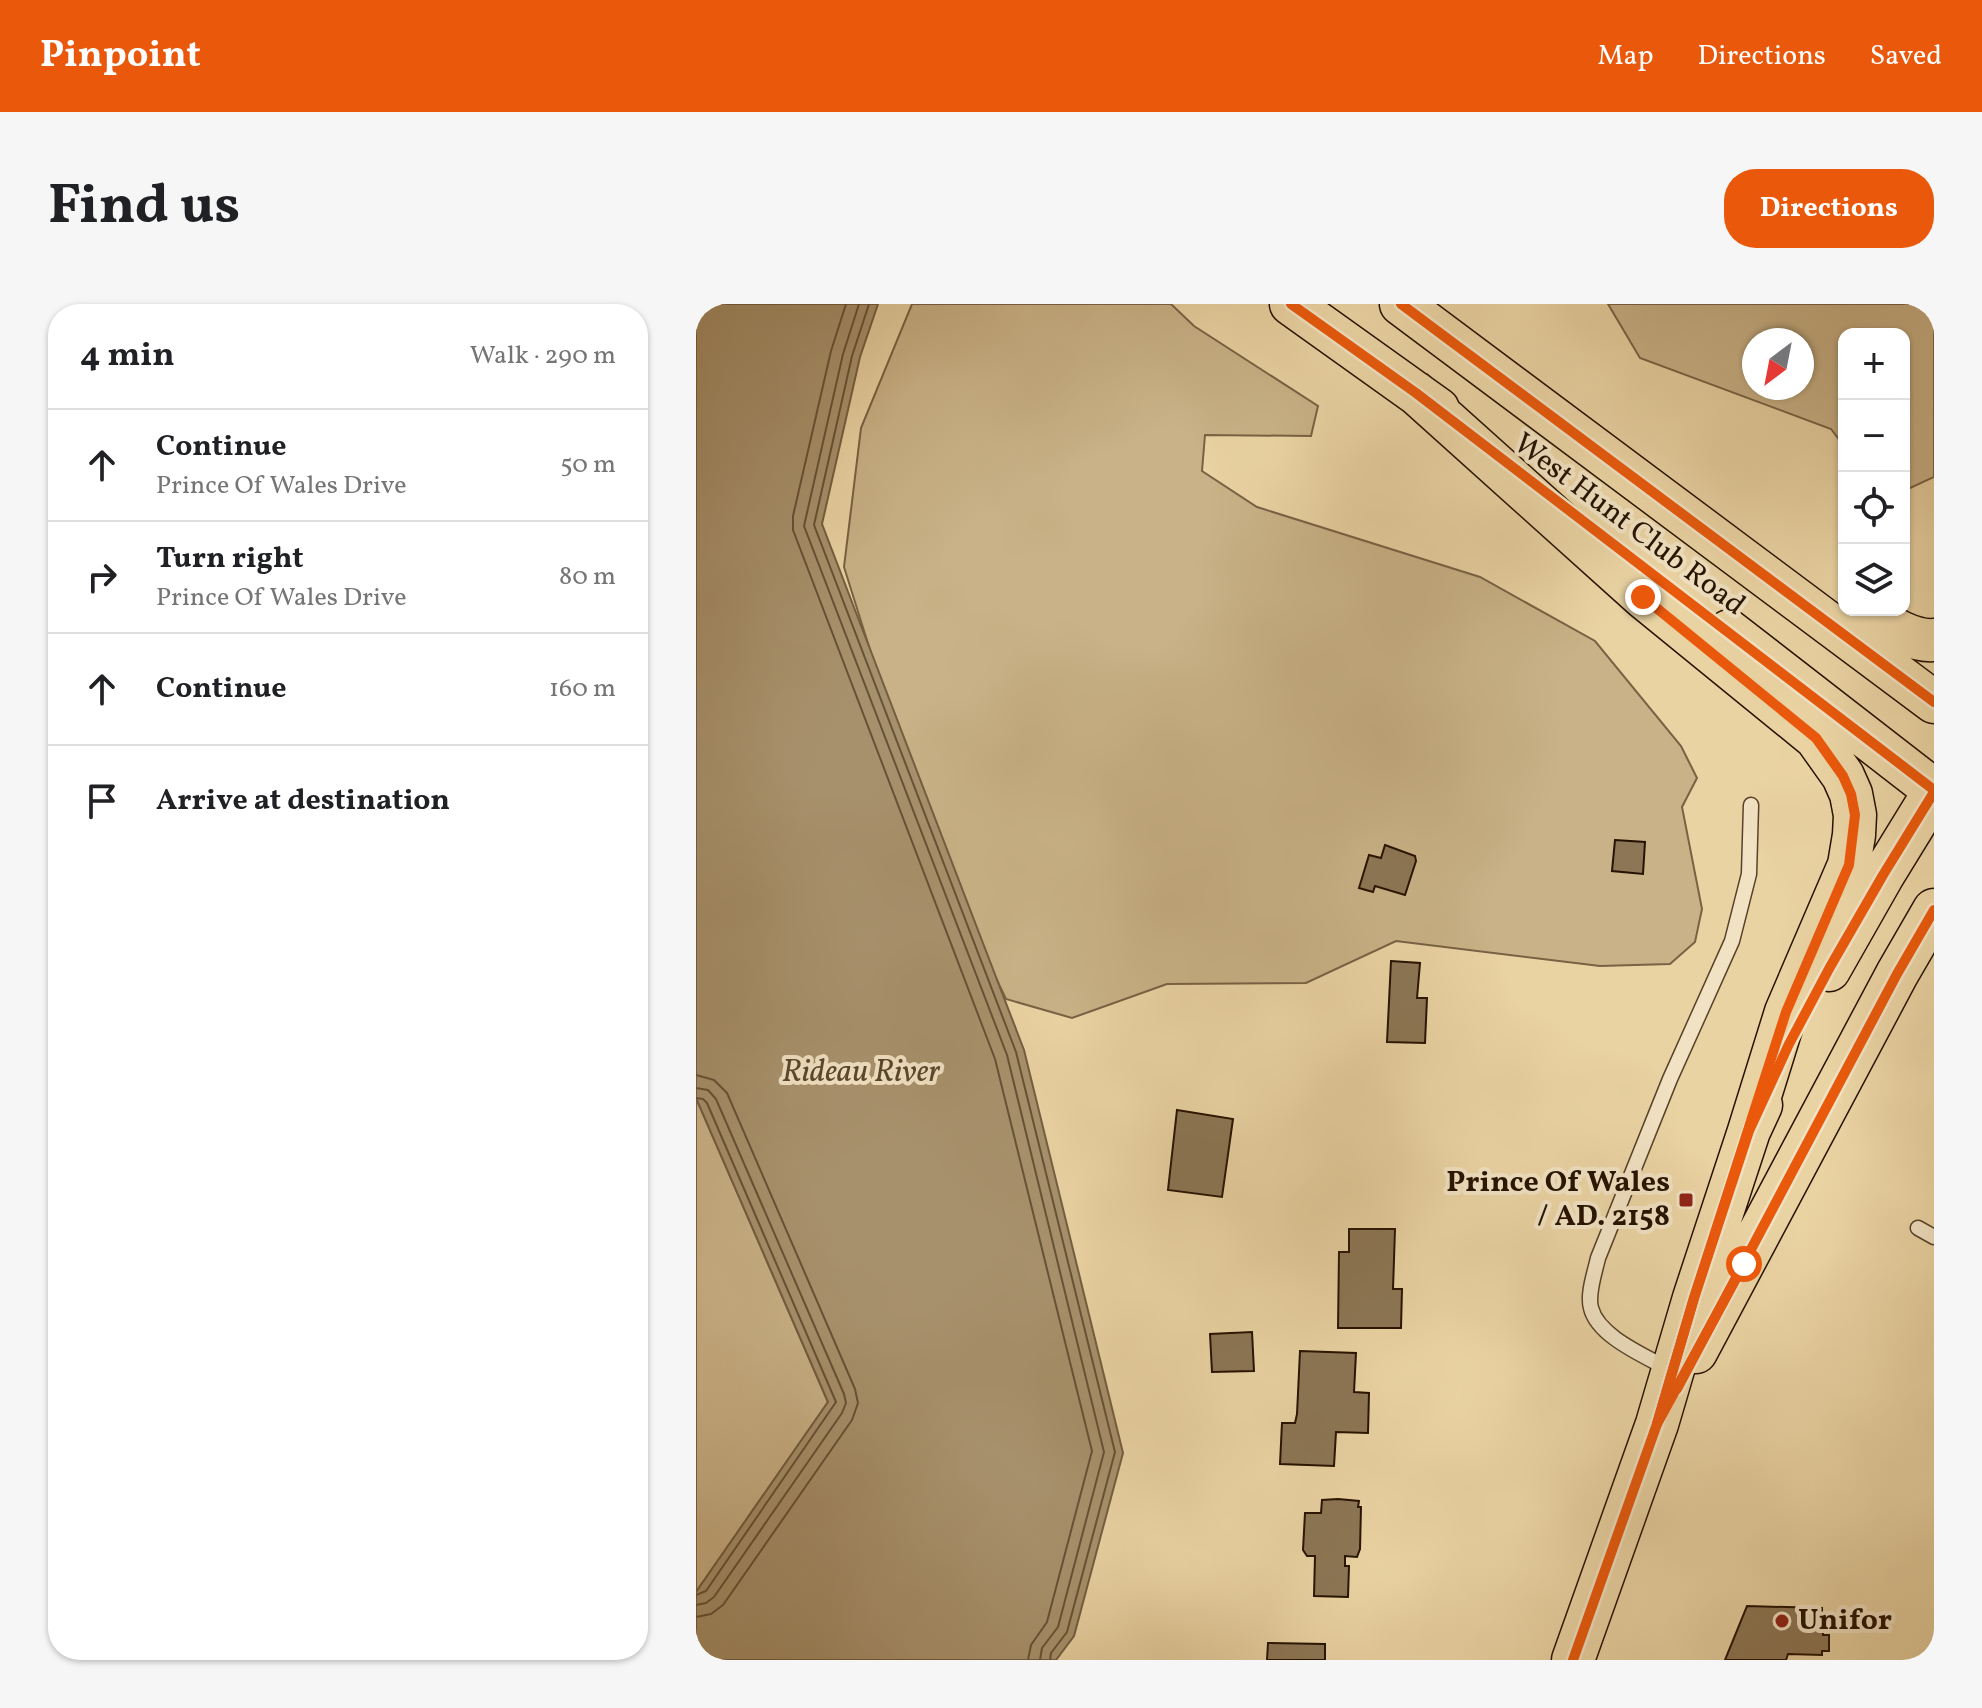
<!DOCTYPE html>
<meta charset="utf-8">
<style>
:root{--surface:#fff;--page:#f6f6f6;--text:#202124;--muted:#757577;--line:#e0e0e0;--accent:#ea580c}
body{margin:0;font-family:Vollkorn,serif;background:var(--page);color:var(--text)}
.controls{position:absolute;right:24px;top:24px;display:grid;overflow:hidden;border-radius:16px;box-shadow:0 2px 6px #0004}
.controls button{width:72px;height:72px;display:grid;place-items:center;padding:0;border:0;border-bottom:2px solid var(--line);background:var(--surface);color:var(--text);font:40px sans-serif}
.compass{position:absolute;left:1046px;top:24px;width:72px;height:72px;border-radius:50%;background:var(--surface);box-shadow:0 2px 6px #0004;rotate:212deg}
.stop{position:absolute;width:24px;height:24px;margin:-18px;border:6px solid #ea580c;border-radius:50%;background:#fff}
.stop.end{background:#ea580c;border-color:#fff;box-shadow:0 2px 8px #0008}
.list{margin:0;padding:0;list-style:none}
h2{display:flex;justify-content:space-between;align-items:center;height:104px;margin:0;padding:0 32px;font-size:34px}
h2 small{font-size:26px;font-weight:400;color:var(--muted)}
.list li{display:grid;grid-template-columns:52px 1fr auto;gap:24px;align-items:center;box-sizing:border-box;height:112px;padding:0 32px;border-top:2px solid var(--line)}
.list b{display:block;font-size:30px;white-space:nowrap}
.list p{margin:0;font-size:26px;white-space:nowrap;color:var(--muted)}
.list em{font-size:26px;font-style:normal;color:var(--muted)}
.icon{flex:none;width:44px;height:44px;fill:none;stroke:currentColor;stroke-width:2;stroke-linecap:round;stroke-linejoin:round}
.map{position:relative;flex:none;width:1238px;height:1356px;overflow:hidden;border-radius:32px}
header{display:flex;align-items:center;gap:48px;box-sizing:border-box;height:112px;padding:0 40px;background:var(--accent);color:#fff}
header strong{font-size:38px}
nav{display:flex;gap:44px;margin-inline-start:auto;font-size:28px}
.intro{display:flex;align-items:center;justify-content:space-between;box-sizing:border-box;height:192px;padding:0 48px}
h1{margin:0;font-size:56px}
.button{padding:20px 36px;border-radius:32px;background:var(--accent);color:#fff;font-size:28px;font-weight:700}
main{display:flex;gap:48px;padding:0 48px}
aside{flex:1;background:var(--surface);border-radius:32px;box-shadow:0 2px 6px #0004}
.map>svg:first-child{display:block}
.green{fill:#c9b287;stroke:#786244;stroke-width:2;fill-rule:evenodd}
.water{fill:#a7916c;stroke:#735e41;stroke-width:2}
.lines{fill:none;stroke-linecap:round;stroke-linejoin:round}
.shore{stroke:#665236;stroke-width:2}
.building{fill:#8c7655;stroke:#261200;stroke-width:2}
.service-casing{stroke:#574229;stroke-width:17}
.primary-casing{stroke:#261200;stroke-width:45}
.service{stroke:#f1e2c3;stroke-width:14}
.primary{stroke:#ead3a3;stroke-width:42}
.cycleway-casing{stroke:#f1e2c3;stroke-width:15}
.cycleway{stroke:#e8590c;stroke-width:10}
.route{stroke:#ea580c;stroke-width:10}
.poi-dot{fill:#8f2418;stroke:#f1e2c3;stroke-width:3}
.labels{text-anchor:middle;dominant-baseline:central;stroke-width:8;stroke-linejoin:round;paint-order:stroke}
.street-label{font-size:30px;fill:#261200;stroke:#f1e2c3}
.poi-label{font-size:30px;font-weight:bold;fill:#261200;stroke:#f1e2c3;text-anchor:end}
.water-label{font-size:32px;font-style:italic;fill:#5a452b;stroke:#f1e2c3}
</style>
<header>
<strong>Pinpoint</strong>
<nav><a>Map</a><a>Directions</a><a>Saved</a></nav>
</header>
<div class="intro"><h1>Find us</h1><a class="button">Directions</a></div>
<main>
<aside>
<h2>4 min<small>Walk · 290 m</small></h2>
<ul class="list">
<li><svg class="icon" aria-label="ahead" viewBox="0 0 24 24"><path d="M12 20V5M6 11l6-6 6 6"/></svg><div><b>Continue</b><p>Prince Of Wales Drive</p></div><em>50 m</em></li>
<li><svg class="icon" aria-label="right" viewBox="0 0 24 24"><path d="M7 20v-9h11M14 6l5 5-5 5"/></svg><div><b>Turn right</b><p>Prince Of Wales Drive</p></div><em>80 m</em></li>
<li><svg class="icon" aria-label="ahead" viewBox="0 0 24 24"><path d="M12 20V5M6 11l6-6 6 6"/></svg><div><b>Continue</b></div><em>160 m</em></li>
<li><svg class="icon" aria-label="arrive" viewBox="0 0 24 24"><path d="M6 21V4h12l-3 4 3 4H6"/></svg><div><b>Arrive at destination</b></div></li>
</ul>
</aside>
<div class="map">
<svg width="1238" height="1356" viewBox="0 0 1238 1356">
<rect width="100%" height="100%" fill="#ead3a3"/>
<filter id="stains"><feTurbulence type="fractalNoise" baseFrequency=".0025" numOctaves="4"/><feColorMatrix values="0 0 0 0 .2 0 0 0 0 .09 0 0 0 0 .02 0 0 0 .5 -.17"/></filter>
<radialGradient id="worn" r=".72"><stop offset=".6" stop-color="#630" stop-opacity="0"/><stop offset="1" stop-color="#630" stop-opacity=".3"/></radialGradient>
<path class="green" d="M 216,0 L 475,0 L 498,22 L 622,102 L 615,132 L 509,131 L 506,167 L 561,203 L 784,273 L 899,337 L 985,442 L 1001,474 L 986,503 L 1006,605 L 999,638 L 974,660 L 904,662 L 700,637 L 610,679 L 471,680 L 376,714 L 310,695 L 234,537 L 148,263 L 165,124 Z
M 912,0 L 1238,0 L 1238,173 L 1212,185 L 1208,184 L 1208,30 L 1148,30 L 1148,142 L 1135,125 L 944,54 ZM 1106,36 L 1106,84 L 1058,84 L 1058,36 Z
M 0,794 L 132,1098 L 0,1288 Z"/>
<path class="water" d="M 0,0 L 182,0 L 164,53 L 126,220 L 328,746 L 427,1149 L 378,1332 L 360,1356 L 0,1356 L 0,1288 L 132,1098 L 0,794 Z"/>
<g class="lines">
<path class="shore" d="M 150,0 L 135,47 L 97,212 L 97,226 L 299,755 L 396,1147 L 351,1318 L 335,1341 L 332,1356
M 163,0 L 147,50 L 108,222 L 311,751 L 408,1148 L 362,1323 L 346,1344 L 344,1356
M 173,0 L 156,52 L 118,221 L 320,748 L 419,1148 L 371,1328 L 355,1349 L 354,1356
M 0,771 L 18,776 L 31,789 L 159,1085 L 162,1099 L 156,1116 L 27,1301 L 15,1310 L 0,1313
M 0,784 L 12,786 L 20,795 L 148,1090 L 150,1099 L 146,1109 L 18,1293 L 10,1299 L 0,1301
M 0,794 L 7,795 L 11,799 L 140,1098 L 10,1287 L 0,1291"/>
</g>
<path class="building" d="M 919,536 L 949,538 L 947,570 L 916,567 Z
M 689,541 L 719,552 L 720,557 L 709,591 L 679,582 L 677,588 L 663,584 L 673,551 L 685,554 Z
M 695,657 L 724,659 L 721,694 L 731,694 L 729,739 L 691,738 Z
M 481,806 L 537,815 L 526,893 L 472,886 Z
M 653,925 L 699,925 L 697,985 L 706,985 L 705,1024 L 642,1024 L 643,948 L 653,948 Z
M 556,1028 L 558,1067 L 516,1068 L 514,1030 Z
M 604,1047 L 660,1049 L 658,1088 L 673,1089 L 672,1129 L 640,1128 L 638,1162 L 584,1160 L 586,1119 L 599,1119 L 601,1110 Z
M 642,1195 L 663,1197 L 662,1203 L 665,1203 L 664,1245 L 661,1253 L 649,1252 L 649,1262 L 653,1262 L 652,1293 L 618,1292 L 619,1252 L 611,1252 L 607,1246 L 609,1209 L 625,1209 L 626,1196 Z
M 1051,1302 L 1126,1304 L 1127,1331 L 1133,1331 L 1133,1347 L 1126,1347 L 1126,1351 L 1092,1350 L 1090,1356 L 1029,1356 Z
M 572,1339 L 629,1340 L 629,1356 L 571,1356 Z"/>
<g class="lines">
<g class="service-casing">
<path id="service" d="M 1222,924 L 1238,933
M 974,1066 C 950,1052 902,1033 895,1004 C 891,990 899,968 902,954 L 974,775 L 1036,637 L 1053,570 L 1055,501"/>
</g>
<g class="primary-casing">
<path id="primary" d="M 595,0 L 742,105
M 705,0 L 1238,398
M 720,89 L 947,293 L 1120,434 L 1147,472 L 1155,490 L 1159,511 L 1158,531 L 1153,561 L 1090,708 L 1053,827
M 1166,306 C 1186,318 1214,338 1238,336
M 1033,327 L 1238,486
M 1133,666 L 1187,571 L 1238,488
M 1000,1048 L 1201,670 L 1238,606
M 877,1356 L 961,1120 L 998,994 L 1053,827 L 1065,801"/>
</g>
<use href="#service" class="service"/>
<use href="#primary" class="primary"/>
<g class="cycleway-casing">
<path id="cycleway" d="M 595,0 L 720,89 L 1238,486
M 705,0 L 1238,398
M 981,1085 L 1201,670 L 1238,606
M 877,1356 L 961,1120 L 998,994 L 1053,827 L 1093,740 L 1134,663 L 1187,571 L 1238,488"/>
</g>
<use href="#cycleway" class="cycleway"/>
</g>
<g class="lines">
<path class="route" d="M 947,293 L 1120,434 L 1147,472 L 1155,490 L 1159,511 L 1153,561 L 1090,708 L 998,994 L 961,1120 L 1048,960"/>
</g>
<g class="poi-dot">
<rect x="982" y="888" width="16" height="16" rx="4"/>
<circle cx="1086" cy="1317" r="8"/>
</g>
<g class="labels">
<g class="street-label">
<text transform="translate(933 221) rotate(37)">West Hunt Club Road</text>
</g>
<g class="poi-label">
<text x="974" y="879">Prince Of Wales<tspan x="974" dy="34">/ AD. 2158</tspan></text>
<text x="1102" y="1317" text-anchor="start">Unifor</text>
</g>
<g class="water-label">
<text x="165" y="769">Rideau River</text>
</g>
</g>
<rect width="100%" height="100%" filter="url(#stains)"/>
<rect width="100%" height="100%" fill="url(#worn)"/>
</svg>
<div class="controls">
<button>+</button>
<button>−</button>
<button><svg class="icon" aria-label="locate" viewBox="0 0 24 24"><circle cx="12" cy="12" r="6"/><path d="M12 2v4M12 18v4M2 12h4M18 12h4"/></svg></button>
<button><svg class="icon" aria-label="layers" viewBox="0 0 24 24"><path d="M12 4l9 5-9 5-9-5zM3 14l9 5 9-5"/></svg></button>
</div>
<svg class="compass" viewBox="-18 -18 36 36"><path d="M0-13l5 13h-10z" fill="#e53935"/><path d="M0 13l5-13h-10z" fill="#757577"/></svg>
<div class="stop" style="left:1048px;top:960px"></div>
<div class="stop end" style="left:947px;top:293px"></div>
</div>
</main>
